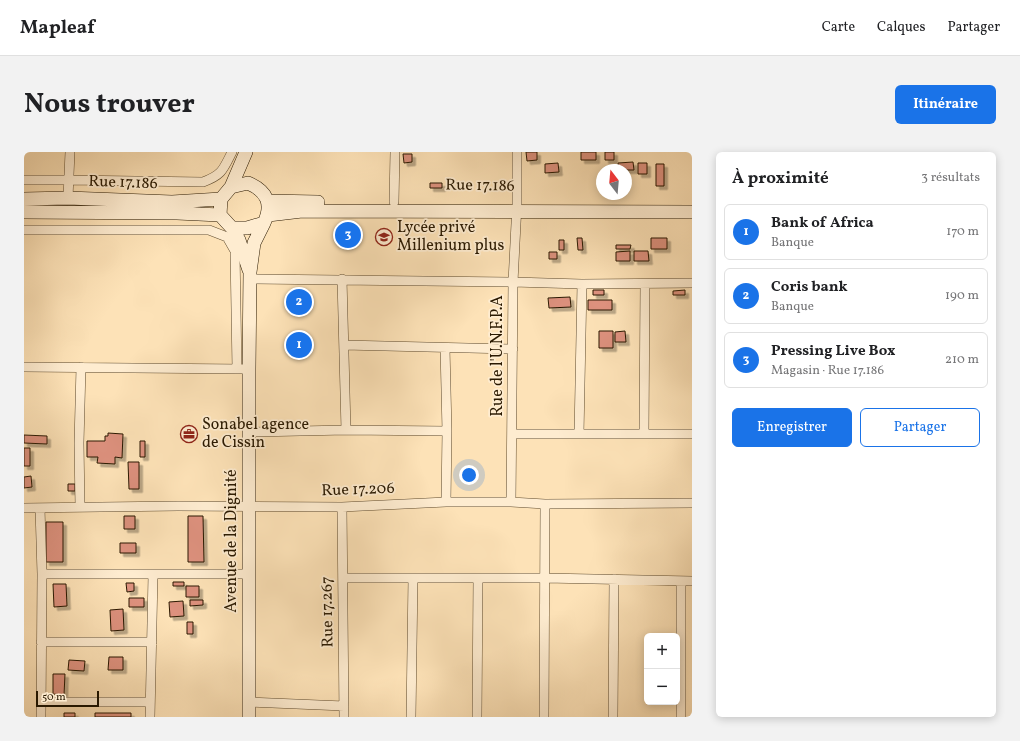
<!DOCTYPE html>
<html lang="fr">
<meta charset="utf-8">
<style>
:root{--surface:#fff;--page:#f2f2f2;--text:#202124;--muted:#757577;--line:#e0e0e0;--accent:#1a73e8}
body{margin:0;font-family:Vollkorn,serif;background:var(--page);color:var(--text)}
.controls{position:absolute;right:12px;bottom:12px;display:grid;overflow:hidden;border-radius:6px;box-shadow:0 2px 10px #0003}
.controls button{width:36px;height:36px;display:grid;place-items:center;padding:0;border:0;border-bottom:1px solid var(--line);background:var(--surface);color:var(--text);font:20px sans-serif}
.compass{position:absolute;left:572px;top:12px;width:36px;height:36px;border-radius:50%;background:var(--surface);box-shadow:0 2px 10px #0003;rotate:344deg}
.scale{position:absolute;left:12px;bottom:10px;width:63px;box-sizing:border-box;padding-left:4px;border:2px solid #2a1901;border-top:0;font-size:11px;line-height:14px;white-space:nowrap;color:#2a1901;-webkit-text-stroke:3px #feecd0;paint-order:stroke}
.you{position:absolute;left:445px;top:323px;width:14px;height:14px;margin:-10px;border:3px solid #fff;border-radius:50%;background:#1a73e8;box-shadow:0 0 0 6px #1a73e833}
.badge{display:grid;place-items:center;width:26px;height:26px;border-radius:50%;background:var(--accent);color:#fff;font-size:13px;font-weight:700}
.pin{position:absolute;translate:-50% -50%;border:2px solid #fff;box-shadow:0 1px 4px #0006}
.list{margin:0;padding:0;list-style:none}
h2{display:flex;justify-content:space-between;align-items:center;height:52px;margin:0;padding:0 16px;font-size:17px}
h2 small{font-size:13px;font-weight:400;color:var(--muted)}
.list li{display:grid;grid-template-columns:26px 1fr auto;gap:12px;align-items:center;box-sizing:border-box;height:56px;margin:0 8px 8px;padding:0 8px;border:1px solid var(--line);border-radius:6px}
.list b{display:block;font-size:15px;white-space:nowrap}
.list p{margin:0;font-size:13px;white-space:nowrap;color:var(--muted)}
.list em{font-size:13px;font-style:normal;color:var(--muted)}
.actions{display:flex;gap:8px;padding:12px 16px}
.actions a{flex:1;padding:9px 0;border:1px solid var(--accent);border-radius:6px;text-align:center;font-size:14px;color:var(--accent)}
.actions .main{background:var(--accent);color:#fff}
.map{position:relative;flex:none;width:668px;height:565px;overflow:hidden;border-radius:6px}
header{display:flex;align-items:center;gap:24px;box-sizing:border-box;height:56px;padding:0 20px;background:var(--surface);border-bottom:1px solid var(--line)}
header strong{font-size:19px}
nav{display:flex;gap:22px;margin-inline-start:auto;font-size:14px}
.intro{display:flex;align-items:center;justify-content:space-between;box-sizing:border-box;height:96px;padding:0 24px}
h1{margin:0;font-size:28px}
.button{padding:10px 18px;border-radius:6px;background:var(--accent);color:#fff;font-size:14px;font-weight:700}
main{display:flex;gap:24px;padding:0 24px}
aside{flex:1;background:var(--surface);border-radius:6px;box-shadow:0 2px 10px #0003}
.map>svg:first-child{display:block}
.building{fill:#dd917e;stroke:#2a1901;filter:url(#shadow)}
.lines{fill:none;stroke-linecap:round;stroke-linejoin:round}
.street-casing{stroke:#5f4b2e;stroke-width:10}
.secondary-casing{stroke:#2a1901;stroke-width:14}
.street{stroke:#feecd0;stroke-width:9}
.secondary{stroke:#feecd0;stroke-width:13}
.labels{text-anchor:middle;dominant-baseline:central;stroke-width:3.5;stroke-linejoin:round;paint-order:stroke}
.street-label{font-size:16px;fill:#2a1901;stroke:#feecd0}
.poi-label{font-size:16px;fill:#2a1901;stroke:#feecd0;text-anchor:start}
</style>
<header>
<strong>Mapleaf</strong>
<nav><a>Carte</a><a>Calques</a><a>Partager</a></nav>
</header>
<div class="intro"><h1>Nous trouver</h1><a class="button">Itinéraire</a></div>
<main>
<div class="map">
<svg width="668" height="565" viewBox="0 0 668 565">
<defs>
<filter id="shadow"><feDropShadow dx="3.5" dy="3.5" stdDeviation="0" flood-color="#0004"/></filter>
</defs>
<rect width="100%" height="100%" fill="#fde2b7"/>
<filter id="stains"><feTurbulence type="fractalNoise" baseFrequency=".005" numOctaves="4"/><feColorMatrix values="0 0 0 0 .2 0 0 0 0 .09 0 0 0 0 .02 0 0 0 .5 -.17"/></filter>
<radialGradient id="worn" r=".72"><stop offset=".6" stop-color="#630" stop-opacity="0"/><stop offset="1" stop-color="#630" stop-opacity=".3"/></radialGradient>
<path class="building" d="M 502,0 L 513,0 L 513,8 L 503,9 Z
M 557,0 L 572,0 L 572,8 L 557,8 Z
M 581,0 L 590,0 L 590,8 L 581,8 Z
M 379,2 L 388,2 L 388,10 L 380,11 Z
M 609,10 L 610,18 L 595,18 L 594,11 Z
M 534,11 L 535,20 L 521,21 L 521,12 Z
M 614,11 L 623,11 L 623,22 L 614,22 Z
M 632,12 L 640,12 L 640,34 L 632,34 Z
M 406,31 L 418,31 L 418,36 L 406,36 Z
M 553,86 L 558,86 L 559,98 L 554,98 Z
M 627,86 L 643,86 L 643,97 L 627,97 Z
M 535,88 L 540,88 L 540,98 L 535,98 Z
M 592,93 L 607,93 L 606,97 L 592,97 Z
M 606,99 L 606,109 L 592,109 L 592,100 Z
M 610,99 L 624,99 L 625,109 L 610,109 Z
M 525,100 L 533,100 L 533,107 L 525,107 Z
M 569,138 L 580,138 L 580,143 L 569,143 Z
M 661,138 L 661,143 L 649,143 L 649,139 Z
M 546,145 L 547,155 L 525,156 L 524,146 Z
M 564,148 L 588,148 L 588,158 L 564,158 Z
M 575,179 L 589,179 L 589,196 L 575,196 Z
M 601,179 L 602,190 L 591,190 L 591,180 Z
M 84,281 L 99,282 L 98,306 L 91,305 L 91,312 L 73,311 L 74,305 L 63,305 L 63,289 L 81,289 L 81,284 L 84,284 Z
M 0,283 L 23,284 L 23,292 L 0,291 Z
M 116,289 L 121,289 L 121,305 L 116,305 Z
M 0,296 L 6,296 L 6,314 L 0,314 Z
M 104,310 L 115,310 L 115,337 L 105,337 Z
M 7,324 L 8,335 L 0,336 L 0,325 Z
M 44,332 L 51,332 L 51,339 L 44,339 Z
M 100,364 L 111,364 L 111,377 L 100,377 Z
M 164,364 L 179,364 L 180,410 L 164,410 Z
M 22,370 L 39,370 L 39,410 L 22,410 Z
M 96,391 L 112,391 L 112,401 L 96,401 Z
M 149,430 L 160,430 L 160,434 L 149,434 Z
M 102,431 L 110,431 L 110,439 L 103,440 Z
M 29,432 L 42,432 L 43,454 L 30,455 Z
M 162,434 L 175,434 L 175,445 L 162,445 Z
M 105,446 L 120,446 L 120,455 L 105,455 Z
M 166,448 L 179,448 L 179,453 L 166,454 Z
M 159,449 L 160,464 L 146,465 L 145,450 Z
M 99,457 L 100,478 L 87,479 L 86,458 Z
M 163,470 L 169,470 L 169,482 L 163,482 Z
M 85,505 L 99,505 L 99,518 L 84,518 Z
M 45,508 L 61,509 L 60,519 L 44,518 Z
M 29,522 L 41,522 L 40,543 L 29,542 Z
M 40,561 L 51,561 L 51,565 L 40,565 Z
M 71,561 L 107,561 L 107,565 L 71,565 Z"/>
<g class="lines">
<g class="street-casing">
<path id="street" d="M 0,28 L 45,28 L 179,30 C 198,23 199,18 208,0
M 44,46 L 46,0
M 370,50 L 371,0
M 0,78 L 185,78 L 203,85 L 211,99 L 213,217
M 226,127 L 489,130 L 558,132 L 668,131
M 318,127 L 322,278
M 320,193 L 489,197
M 421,196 L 423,279 L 422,350
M 0,215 L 219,217
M 225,280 L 322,278 L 423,279
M 489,282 L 668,282
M 555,282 L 558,132
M 620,282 L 621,132
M 487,350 L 489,130 L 493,52 L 493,0
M 56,355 L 55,291 L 57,215
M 318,355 L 320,565
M 0,356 L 154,354 L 318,355 L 422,350 L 487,350 L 521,352 L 668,351
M 16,356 L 18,422 L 17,565
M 18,422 L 226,422
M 319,426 L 521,426 L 668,429
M 17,490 L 128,490
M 18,550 L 126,550
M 225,550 L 320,554
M 126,565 L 129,423
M 387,565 L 389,426
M 453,565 L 454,426
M 520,565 L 521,352
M 589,565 L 590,427
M 657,565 L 657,429"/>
</g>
<g class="secondary-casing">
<path id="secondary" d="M 224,31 C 243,39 249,52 240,71 L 223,76 L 208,76 L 196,63 L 197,47 L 207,35 Z
M 207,35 L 222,0
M 0,47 L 44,46 L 148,50 L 197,47
M 244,49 L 294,50
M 0,60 L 153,61 L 196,63
M 244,63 L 278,59 L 668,60
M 208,76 L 215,88 L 225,118
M 225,565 L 225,217 L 226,120 L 230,91 L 240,71"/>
</g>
<use href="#street" class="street"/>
<use href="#secondary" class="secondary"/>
</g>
<defs>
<g id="school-ring" transform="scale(0.9)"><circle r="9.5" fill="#feecd0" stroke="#8f2418" stroke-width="1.5"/><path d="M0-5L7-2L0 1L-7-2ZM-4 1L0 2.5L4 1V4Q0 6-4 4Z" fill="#8f2418"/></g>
<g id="office-ring" transform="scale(0.9)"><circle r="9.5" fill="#feecd0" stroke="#8f2418" stroke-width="1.5"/><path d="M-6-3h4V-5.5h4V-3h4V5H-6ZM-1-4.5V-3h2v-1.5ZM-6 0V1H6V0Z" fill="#8f2418"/></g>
</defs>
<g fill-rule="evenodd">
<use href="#school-ring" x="360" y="85"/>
<use href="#office-ring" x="165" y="282"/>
</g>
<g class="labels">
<g class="street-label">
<text transform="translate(99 31) rotate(2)">Rue 17.186</text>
<text transform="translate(456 34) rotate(1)">Rue 17.186</text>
<text transform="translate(474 204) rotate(-90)">Rue de l'U.N.F.P.A</text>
<text transform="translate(334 338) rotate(-2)">Rue 17.206</text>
<text transform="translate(208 389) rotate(-90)">Avenue de la Dignité</text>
<text transform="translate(304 460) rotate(-91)">Rue 17.267</text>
</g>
<g class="poi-label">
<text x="373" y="76">Lycée privé<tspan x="373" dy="18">Millenium plus</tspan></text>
<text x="178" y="273">Sonabel agence<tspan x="178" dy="18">de Cissin</tspan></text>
</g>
</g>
<rect width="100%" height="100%" filter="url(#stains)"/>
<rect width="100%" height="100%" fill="url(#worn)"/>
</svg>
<div class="controls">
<button>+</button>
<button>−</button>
</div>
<svg class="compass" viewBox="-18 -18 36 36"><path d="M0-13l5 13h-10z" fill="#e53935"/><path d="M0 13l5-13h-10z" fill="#757577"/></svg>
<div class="scale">50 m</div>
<div class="you"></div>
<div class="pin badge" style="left:275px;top:193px">1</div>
<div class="pin badge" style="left:275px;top:150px">2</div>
<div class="pin badge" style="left:324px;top:83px">3</div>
</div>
<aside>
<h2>À proximité<small>3 résultats</small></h2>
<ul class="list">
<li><span class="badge">1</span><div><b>Bank of Africa</b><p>Banque</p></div><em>170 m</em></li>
<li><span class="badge">2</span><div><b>Coris bank</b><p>Banque</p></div><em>190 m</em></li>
<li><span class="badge">3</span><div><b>Pressing Live Box</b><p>Magasin · Rue 17.186</p></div><em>210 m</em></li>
</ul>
<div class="actions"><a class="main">Enregistrer</a><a>Partager</a></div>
</aside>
</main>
